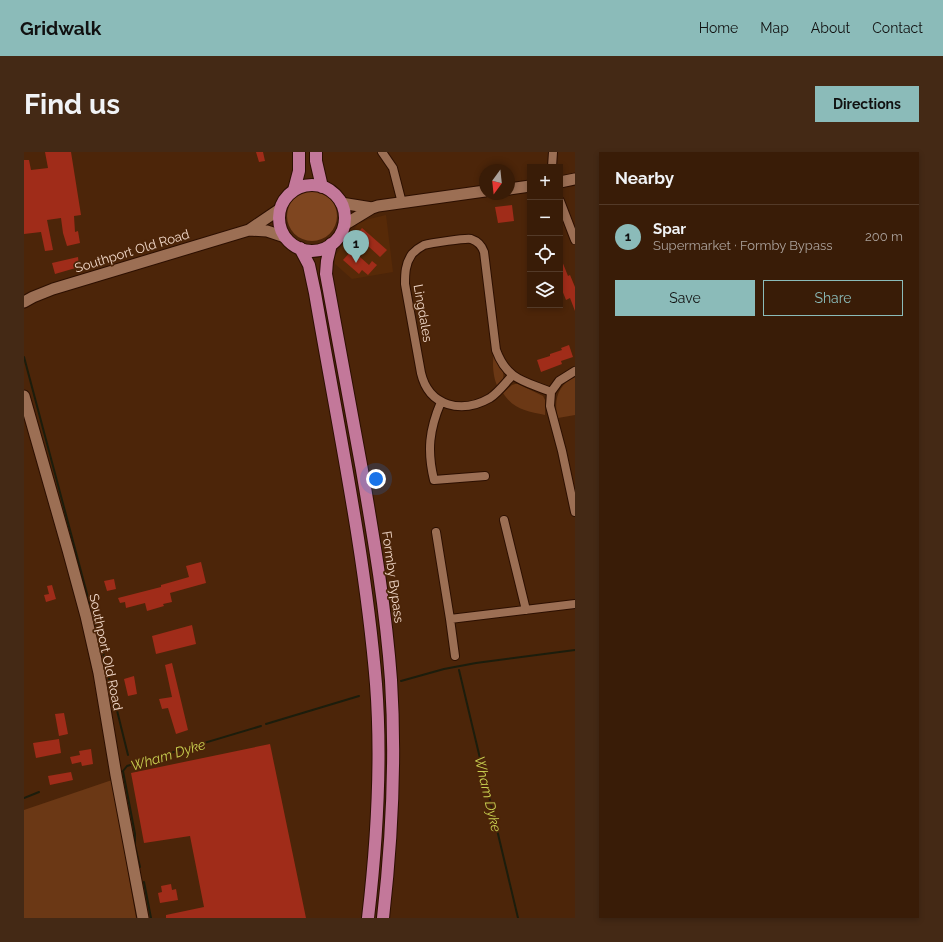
<!DOCTYPE html>
<meta charset="utf-8">
<style>
:root{--surface:#391c07;--page:#442915;--text:#f1f3f6;--muted:#aba19b;--line:#533a28;--accent:#8bbbb9}
body{margin:0;font-family:Raleway,sans-serif;background:var(--page);color:var(--text)}
.controls{position:absolute;right:12px;top:12px;display:grid;overflow:hidden;border-radius:0px;box-shadow:0 2px 6px #0003}
.controls button{width:36px;height:36px;display:grid;place-items:center;padding:0;border:0;border-bottom:1px solid var(--line);background:var(--surface);color:var(--text);font:20px sans-serif}
.compass{position:absolute;left:455px;top:12px;width:36px;height:36px;border-radius:50%;background:var(--surface);box-shadow:0 2px 6px #0003;rotate:195deg}
.you{position:absolute;left:352px;top:327px;width:14px;height:14px;margin:-10px;border:3px solid #fff;border-radius:50%;background:#1a73e8;box-shadow:0 0 0 6px #1a73e833}
.badge{display:grid;place-items:center;width:26px;height:26px;border-radius:50%;background:var(--accent);color:#111;font-size:13px;font-weight:700}
.pin{position:absolute;translate:-50% -33px;filter:drop-shadow(0 1px 2px #0008)}
.pin::after{content:'';position:absolute;top:21px;width:14px;height:12px;background:inherit;clip-path:polygon(0 0,100% 0,50% 100%)}
.list{margin:0;padding:0;list-style:none}
h2{display:flex;justify-content:space-between;align-items:center;height:52px;margin:0;padding:0 16px;font-size:17px}
h2 small{font-size:13px;font-weight:400;color:var(--muted)}
.list li{display:grid;grid-template-columns:26px 1fr auto;gap:12px;align-items:center;box-sizing:border-box;height:64px;padding:0 16px;border-top:1px solid var(--line)}
.list b{display:block;font-size:15px;white-space:nowrap}
.list p{margin:0;font-size:13px;white-space:nowrap;color:var(--muted)}
.list em{font-size:13px;font-style:normal;color:var(--muted)}
.actions{display:flex;gap:8px;padding:12px 16px}
.actions a{flex:1;padding:9px 0;border:1px solid var(--accent);border-radius:0px;text-align:center;font-size:14px;color:var(--accent)}
.actions .main{background:var(--accent);color:#111}
.icon{flex:none;width:22px;height:22px;fill:none;stroke:currentColor;stroke-width:2;stroke-linecap:round;stroke-linejoin:round}
.map{position:relative;flex:none;width:551px;height:766px;overflow:hidden;border-radius:0px}
header{display:flex;align-items:center;gap:24px;box-sizing:border-box;height:56px;padding:0 20px;background:var(--accent);color:#111}
header strong{font-size:19px}
nav{display:flex;gap:22px;margin-inline-start:auto;font-size:14px}
.intro{display:flex;align-items:center;justify-content:space-between;box-sizing:border-box;height:96px;padding:0 24px}
h1{margin:0;font-size:28px}
.button{padding:10px 18px;border-radius:0px;background:var(--accent);color:#111;font-size:14px;font-weight:700}
main{display:flex;gap:24px;padding:0 24px}
aside{flex:1;background:var(--surface);border-radius:0px;box-shadow:0 2px 6px #0003}
.map>svg:first-child{display:block}
.built{fill:#572a08}
.green{fill:#6b3815}
.forest{fill:#7f4620}
.lines{fill:none;stroke-linecap:round;stroke-linejoin:round}
.stream{stroke:#1c1d0c;stroke-width:2}
.building{fill:#a02c19}
.street-casing{stroke:#2c0f00;stroke-width:10}
.secondary-casing{stroke:#2c0f00;stroke-width:13}
.highway-casing{stroke:#2c0f00;stroke-width:14}
.street{stroke:#9c6f54;stroke-width:8}
.secondary{stroke:#9c6f54;stroke-width:11}
.highway{stroke:#c3789a;stroke-width:12}
.labels{text-anchor:middle;dominant-baseline:central;stroke-width:3.5;stroke-linejoin:round;paint-order:stroke}
.street-label{font-size:13px;fill:#f2d9ca;stroke:#4c2509}
.water-label{font-size:14px;font-style:italic;fill:#c9cf50;stroke:#4c2509}
</style>
<header>
<strong>Gridwalk</strong>
<nav><a>Home</a><a>Map</a><a>About</a><a>Contact</a></nav>
</header>
<div class="intro"><h1>Find us</h1><a class="button">Directions</a></div>
<main>
<div class="map">
<svg width="551" height="766" viewBox="0 0 551 766">
<rect width="100%" height="100%" fill="#4c2509"/>
<path class="built" d="M 362,63 L 369,120 L 328,127 L 311,112 L 311,104 L 334,72 L 345,67 Z"/>
<path class="green" d="M 470,201 C 475,217 486,220 474,235 C 469,227 468,211 470,201 Z
M 551,225 L 551,263 L 534,266 C 529,249 534,232 551,225 Z
M 491,232 L 494,232 L 519,244 L 521,248 L 521,263 C 503,259 490,258 479,241 L 488,233 Z
M 88,628 L 112,766 L 0,766 L 0,658 Z"/>
<path class="forest" d="M263 64a25 25 0 1 1 50 0a25 25 0 1 1-50 0Z"/>
<g class="lines">
<path class="stream" d="M 0,205 L 67,457
M 71,469 L 83,516
M 435,518 L 494,766
M 85,526 L 104,603
M 377,529 L 420,517 L 452,511 L 551,498
M 242,572 L 335,544
M 0,646 L 15,640
M 116,715 L 111,694 L 111,682 L 99,619 L 103,614 L 237,574
M 120,730 L 127,766"/>
</g>
<path class="building" d="M 21,0 L 47,0 L 57,63 L 50,64 L 51,80 L 54,79 L 56,91 L 43,94 L 39,81 L 37,66 L 23,68 L 29,98 L 21,99 L 17,80 L 0,82 L 0,8 L 5,8 L 7,18 L 24,16 Z
M 232,0 L 239,0 L 241,9 L 235,10 Z
M 488,53 L 490,69 L 474,71 L 471,55 Z
M 338,76 L 363,98 L 356,105 L 332,83 Z
M 328,98 L 345,113 L 348,109 L 353,113 L 344,123 L 338,118 L 335,122 L 319,108 Z
M 536,104 L 544,124 L 546,123 L 551,135 L 551,159 L 546,146 L 542,148 L 536,133 Z
M 54,105 L 55,115 L 31,122 L 28,111 Z
M 545,193 L 549,205 L 537,209 L 538,212 L 517,220 L 513,208 L 526,204 L 526,202 L 538,198 L 537,196 Z
M 177,410 L 182,431 L 146,441 L 148,450 L 139,452 L 140,454 L 123,459 L 121,451 L 102,456 L 101,450 L 96,451 L 94,446 L 137,435 L 137,433 L 165,425 L 162,414 Z
M 90,427 L 92,437 L 83,439 L 80,429 Z
M 28,433 L 32,447 L 22,450 L 20,443 L 25,442 L 23,434 Z
M 168,473 L 172,492 L 132,502 L 128,484 Z
M 148,511 L 164,578 L 152,582 L 144,556 L 138,557 L 135,547 L 148,545 L 141,513 Z
M 110,524 L 113,542 L 104,544 L 100,527 Z
M 40,561 L 44,582 L 35,584 L 31,562 Z
M 35,587 L 37,601 L 12,606 L 9,591 Z
M 246,592 L 282,766 L 142,766 L 142,763 L 180,755 L 166,684 L 120,691 L 107,621 Z
M 67,597 L 69,612 L 58,614 L 57,610 L 48,612 L 46,605 L 56,603 L 55,599 Z
M 47,620 L 49,628 L 26,633 L 24,624 Z
M 147,732 L 148,738 L 152,737 L 154,748 L 136,751 L 134,741 L 138,740 L 137,734 Z"/>
<g class="lines">
<g class="street-casing">
<path id="street" d="M 358,0 L 369,16 L 378,51
M 528,15 L 529,0
M 536,49 L 551,88
M 551,219 L 535,229 L 527,240 L 526,254 L 538,299 L 551,360
M 488,224 C 481,231 475,240 466,246 C 438,262 405,255 397,221 L 381,132 C 381,122 381,112 388,102 C 391,99 396,95 400,93 C 407,91 441,86 447,87 C 453,89 458,94 460,100 L 472,198 C 483,228 500,229 527,240
M 417,250 C 405,278 403,299 410,328 L 461,324
M 480,368 L 502,458
M 412,380 L 426,467 L 551,452
M 426,467 L 431,504"/>
</g>
<g class="secondary-casing">
<path id="secondary" d="M 536,30 L 551,27
M 485,37 L 506,34
M 317,51 L 348,56
M 320,73 L 348,56 L 354,54 L 461,39
M 225,78 L 243,79 L 261,85
M 0,150 L 9,145 L 29,137 L 225,78 L 256,57
M 0,244 L 44,398 L 62,464 L 75,521 L 92,623 L 119,766"/>
</g>
<g class="highway-casing">
<path id="highway" d="M 292,0 L 292,9 L 298,35
M255 66a33 33 0 1 1 66 0a33 33 0 1 1-66 0Z
M 270,38 L 275,19 L 275,0
M 307,92 L 303,109 L 302,122 C 314,188 326,253 338,318 C 350,388 362,458 367,528 C 372,607 368,687 359,766
M 276,96 L 285,113 L 291,141 C 313,270 341,400 352,532 C 358,610 353,689 344,766"/>
</g>
<use href="#street" class="street"/>
<use href="#secondary" class="secondary"/>
<use href="#highway" class="highway"/>
</g>
<g class="labels">
<g class="street-label">
<text transform="translate(108 99) rotate(-17)">Southport Old Road</text>
<text transform="translate(399 161) rotate(80)">Lingdales</text>
<text transform="translate(369 425) rotate(82)">Formby Bypass</text>
<text transform="translate(82 500) rotate(78)">Southport Old Road</text>
</g>
<g class="water-label">
<text transform="translate(144 603) rotate(-17)">Wham Dyke</text>
<text transform="translate(464 642) rotate(77)">Wham Dyke</text>
</g>
</g>
</svg>
<div class="controls">
<button>+</button>
<button>−</button>
<button><svg class="icon" aria-label="locate" viewBox="0 0 24 24"><circle cx="12" cy="12" r="6"/><path d="M12 2v4M12 18v4M2 12h4M18 12h4"/></svg></button>
<button><svg class="icon" aria-label="layers" viewBox="0 0 24 24"><path d="M12 4l9 5-9 5-9-5zM3 14l9 5 9-5"/></svg></button>
</div>
<svg class="compass" viewBox="-18 -18 36 36"><path d="M0-13l5 13h-10z" fill="#e53935"/><path d="M0 13l5-13h-10z" fill="#aba19b"/></svg>
<div class="you"></div>
<div class="pin badge" style="left:332px;top:111px">1</div>
</div>
<aside>
<h2>Nearby<small></small></h2>
<ul class="list">
<li><span class="badge">1</span><div><b>Spar</b><p>Supermarket · Formby Bypass</p></div><em>200 m</em></li>
</ul>
<div class="actions"><a class="main">Save</a><a>Share</a></div>
</aside>
</main>
